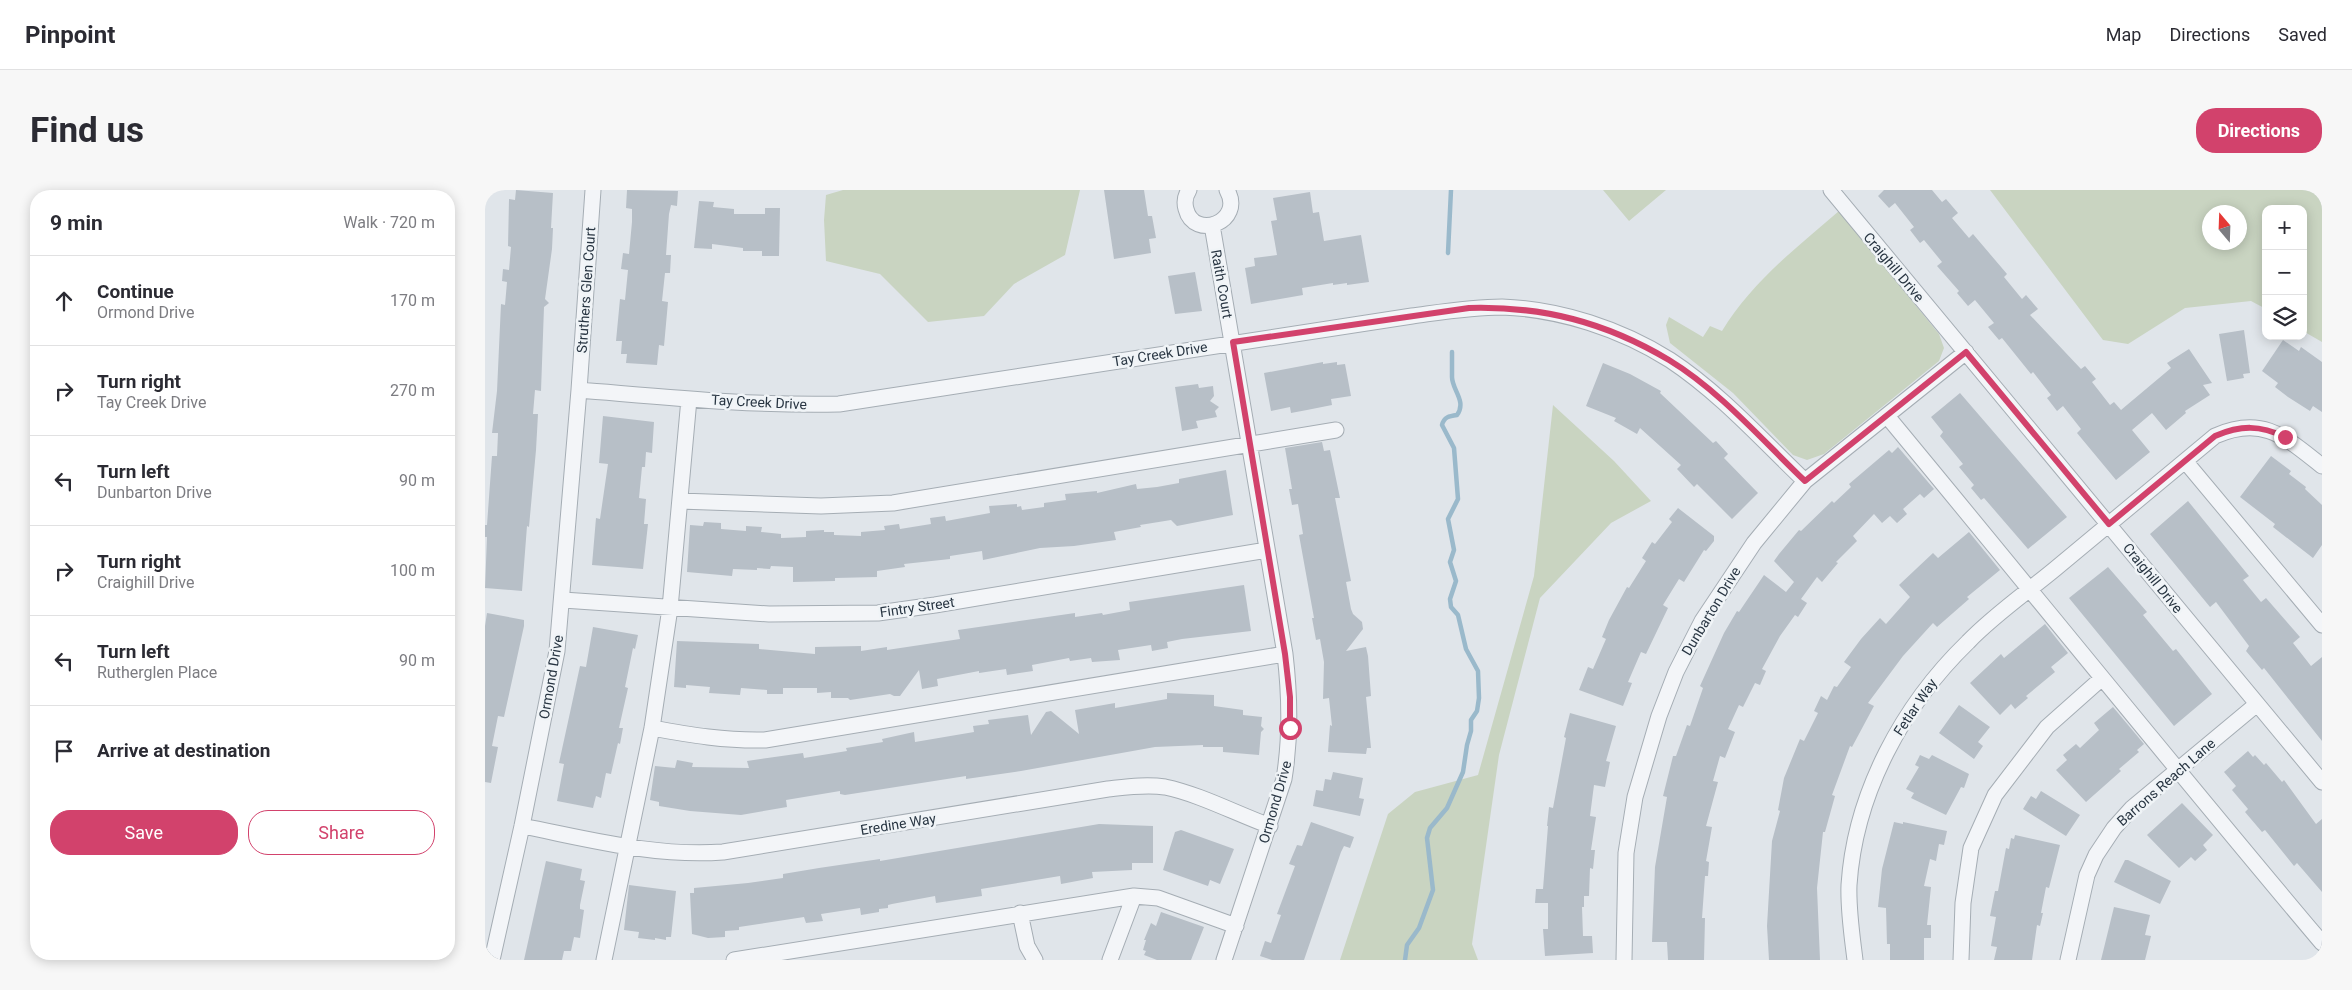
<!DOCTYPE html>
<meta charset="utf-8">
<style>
:root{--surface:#fff;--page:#f7f7f7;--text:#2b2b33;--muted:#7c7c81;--line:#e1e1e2;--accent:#d2426c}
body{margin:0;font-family:Roboto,sans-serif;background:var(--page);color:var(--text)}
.controls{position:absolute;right:15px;top:15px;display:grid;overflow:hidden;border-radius:10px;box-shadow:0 2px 12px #0003}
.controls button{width:45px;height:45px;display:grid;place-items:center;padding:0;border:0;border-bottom:1px solid var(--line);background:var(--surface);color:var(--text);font:25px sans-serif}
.compass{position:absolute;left:1717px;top:15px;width:45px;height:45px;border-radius:50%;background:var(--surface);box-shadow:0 2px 12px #0003;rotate:341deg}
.stop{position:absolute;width:15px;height:15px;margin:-11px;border:4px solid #d2426c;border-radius:50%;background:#fff}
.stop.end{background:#d2426c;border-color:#fff;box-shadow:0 1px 5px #0008}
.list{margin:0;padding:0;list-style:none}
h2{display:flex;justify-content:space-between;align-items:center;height:65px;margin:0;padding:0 20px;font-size:21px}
h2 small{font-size:16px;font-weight:400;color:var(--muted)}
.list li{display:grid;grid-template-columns:32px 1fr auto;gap:15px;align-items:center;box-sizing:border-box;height:90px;padding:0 20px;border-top:1px solid var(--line)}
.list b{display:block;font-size:19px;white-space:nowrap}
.list p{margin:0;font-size:16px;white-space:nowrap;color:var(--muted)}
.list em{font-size:16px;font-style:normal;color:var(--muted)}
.actions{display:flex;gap:10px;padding:15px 20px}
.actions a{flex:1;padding:11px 0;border:1px solid var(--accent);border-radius:20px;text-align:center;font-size:18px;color:var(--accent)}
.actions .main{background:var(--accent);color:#fff}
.icon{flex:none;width:28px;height:28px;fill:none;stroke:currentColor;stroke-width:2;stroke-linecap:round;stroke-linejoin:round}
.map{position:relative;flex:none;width:1837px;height:770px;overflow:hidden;border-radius:20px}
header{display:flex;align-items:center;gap:30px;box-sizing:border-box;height:70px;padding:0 25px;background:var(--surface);border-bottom:1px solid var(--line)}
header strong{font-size:24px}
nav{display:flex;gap:28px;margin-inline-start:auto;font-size:18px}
.intro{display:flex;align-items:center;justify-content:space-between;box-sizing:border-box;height:120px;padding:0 30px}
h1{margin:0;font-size:35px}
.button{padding:12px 22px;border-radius:20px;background:var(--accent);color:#fff;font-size:18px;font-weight:700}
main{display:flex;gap:30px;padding:0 30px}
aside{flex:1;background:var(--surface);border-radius:20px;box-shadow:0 2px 12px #0003}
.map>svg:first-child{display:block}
.green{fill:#c9d4c1;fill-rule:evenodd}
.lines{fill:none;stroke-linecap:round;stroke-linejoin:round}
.stream{stroke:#9ab9cb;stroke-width:4.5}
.building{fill:#b7bfc7}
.minor-casing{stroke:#a5adb4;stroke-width:17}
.minor{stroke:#f3f5f8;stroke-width:15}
.route{stroke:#d2426c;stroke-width:6}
.labels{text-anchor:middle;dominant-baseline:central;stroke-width:5;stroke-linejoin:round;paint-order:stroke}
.street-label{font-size:14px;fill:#283542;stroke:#f0f4f7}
</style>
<header>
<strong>Pinpoint</strong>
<nav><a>Map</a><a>Directions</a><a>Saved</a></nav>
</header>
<div class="intro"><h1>Find us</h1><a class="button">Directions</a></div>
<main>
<aside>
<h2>9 min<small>Walk · 720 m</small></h2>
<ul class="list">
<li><svg class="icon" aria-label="ahead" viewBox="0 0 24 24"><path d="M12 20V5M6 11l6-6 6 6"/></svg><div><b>Continue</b><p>Ormond Drive</p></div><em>170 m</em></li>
<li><svg class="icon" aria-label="right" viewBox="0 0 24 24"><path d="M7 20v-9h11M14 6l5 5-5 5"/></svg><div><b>Turn right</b><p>Tay Creek Drive</p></div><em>270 m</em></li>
<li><svg class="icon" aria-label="left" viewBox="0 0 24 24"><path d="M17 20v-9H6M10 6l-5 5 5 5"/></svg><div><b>Turn left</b><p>Dunbarton Drive</p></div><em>90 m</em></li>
<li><svg class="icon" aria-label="right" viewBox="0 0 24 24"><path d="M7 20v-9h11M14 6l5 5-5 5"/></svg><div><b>Turn right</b><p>Craighill Drive</p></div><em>100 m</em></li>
<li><svg class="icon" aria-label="left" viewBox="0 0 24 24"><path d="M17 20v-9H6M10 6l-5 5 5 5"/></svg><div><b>Turn left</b><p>Rutherglen Place</p></div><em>90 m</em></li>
<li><svg class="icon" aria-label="arrive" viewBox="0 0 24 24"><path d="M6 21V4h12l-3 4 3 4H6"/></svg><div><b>Arrive at destination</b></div></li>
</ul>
<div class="actions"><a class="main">Save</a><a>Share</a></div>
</aside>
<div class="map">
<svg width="1837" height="770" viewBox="0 0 1837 770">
<rect width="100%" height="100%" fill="#e0e5ea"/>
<path class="green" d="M 358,0 L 595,0 L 580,65 L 529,94 L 499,126 L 443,132 L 395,84 L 341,71 L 339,30 L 341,5 Z
M 1118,0 L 1181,0 L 1144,31 Z
M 1505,0 L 1837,0 L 1837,152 L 1818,141 L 1818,19 L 1781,19 L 1781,119 L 1766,111 L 1700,118 L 1643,154 L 1618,150 ZM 1754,22 L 1754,52 L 1724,52 L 1724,22 Z
M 1354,21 L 1454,144 L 1459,158 L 1454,171 L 1339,264 L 1322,270 L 1308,265 L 1248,203 L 1185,153 L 1181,135 L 1184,127 L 1218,147 L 1225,136 L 1237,141 C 1267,92 1311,58 1354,21 Z
M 1068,215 L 1129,271 L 1166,311 L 1126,333 L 1055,408 L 1014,565 L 987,754 L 993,770 L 855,770 L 903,624 L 930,602 L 993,585 L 1049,386 Z"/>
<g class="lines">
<path class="stream" d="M 963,63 L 966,0
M 920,770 L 922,755 L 934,738 L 948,700 L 942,648 L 945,638 L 962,618 L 978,582 L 982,555 L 986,541 L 986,530 L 992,521 L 994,508 L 993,481 L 981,459 L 973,425 L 966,417 L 965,409 L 971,391 L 965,372 L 969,360 L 963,329 L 973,309 L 969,258 L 957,235 C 959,227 964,226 972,225 C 982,211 967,200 967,187 C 967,178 967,170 967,162"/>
</g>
<path class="building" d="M 31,0 L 68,3 L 66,38 L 68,38 L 67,59 L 60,109 L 64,113 L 59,117 L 56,201 L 50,200 L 48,224 L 53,224 L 51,260 L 44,337 L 42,336 L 37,401 L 0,398 L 2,347 L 0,347 L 0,335 L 2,335 L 7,266 L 12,266 L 13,243 L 7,243 L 12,201 L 16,114 L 20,115 L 22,92 L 17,91 L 18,79 L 24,80 L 26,57 L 23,56 L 24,9 L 30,10 Z
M 142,0 L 193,1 L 192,16 L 186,15 L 184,24 L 181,65 L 186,65 L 185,83 L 180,83 L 177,111 L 183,112 L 179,156 L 174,155 L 172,175 L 141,173 L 142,164 L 136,164 L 137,151 L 131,151 L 135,109 L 140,110 L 143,80 L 136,79 L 138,63 L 144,64 L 147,32 L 147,19 L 141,18 Z
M 619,0 L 659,0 L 663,26 L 667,26 L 671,48 L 664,49 L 666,63 L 629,69 Z
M 1399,0 L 1447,0 L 1457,12 L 1461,9 L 1473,23 L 1467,28 L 1484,48 L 1488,44 L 1522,84 L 1519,87 L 1537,109 L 1541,105 L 1553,119 L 1545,125 L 1596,179 L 1600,176 L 1611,189 L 1607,192 L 1625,215 L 1629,212 L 1636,220 L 1686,178 L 1682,173 L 1704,159 L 1727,193 L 1718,195 L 1725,205 L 1700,221 L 1701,223 L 1681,240 L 1667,223 L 1647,240 L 1665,262 L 1631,290 L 1592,243 L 1596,239 L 1578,216 L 1572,221 L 1562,208 L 1566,205 L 1548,182 L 1546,184 L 1517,148 L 1514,150 L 1503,137 L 1509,133 L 1490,110 L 1483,116 L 1472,103 L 1474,101 L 1452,76 L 1457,72 L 1439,50 L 1435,53 L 1425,40 L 1429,37 L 1410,13 L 1404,18 L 1393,6 Z
M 825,2 L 828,23 L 834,22 L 839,51 L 876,45 L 884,92 L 862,95 L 862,93 L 848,95 L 848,93 L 817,98 L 818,105 L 766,114 L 760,78 L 770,76 L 769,68 L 792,65 L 786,31 L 792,30 L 788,8 Z
M 214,11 L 229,12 L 228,17 L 249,19 L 249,24 L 280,24 L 280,18 L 295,18 L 294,66 L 277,66 L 277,61 L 258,61 L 258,58 L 227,54 L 227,59 L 209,58 Z
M 710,82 L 717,121 L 690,124 L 683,86 Z
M 1759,140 L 1765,183 L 1758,184 L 1759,188 L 1742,191 L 1734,144 Z
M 1798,150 L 1814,161 L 1816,157 L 1837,172 L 1837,222 L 1828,216 L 1825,221 L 1803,207 L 1790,197 L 1793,193 L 1777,181 Z
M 838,172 L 838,174 L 852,172 L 852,175 L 860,174 L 866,206 L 846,209 L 847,215 L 822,220 L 806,223 L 805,217 L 786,221 L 779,183 Z
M 1118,173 L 1145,184 L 1176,201 L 1175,203 L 1228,253 L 1231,251 L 1243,264 L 1239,268 L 1273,303 L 1247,329 L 1212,294 L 1209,297 L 1192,279 L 1196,275 L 1155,238 L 1152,244 L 1129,231 L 1131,228 L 1101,216 Z
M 713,194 L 714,198 L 728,196 L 729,206 L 725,211 L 734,217 L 730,221 L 732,227 L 711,231 L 713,238 L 697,241 L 690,197 Z
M 1475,203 L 1582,327 L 1543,359 L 1499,308 L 1496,310 L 1486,298 L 1489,295 L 1474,277 L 1478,274 L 1455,246 L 1458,242 L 1446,227 Z
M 118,226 L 169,232 L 167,263 L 161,262 L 160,277 L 157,277 L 154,308 L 161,309 L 159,334 L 163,334 L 158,379 L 107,375 L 111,328 L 115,329 L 123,274 L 114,273 Z
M 837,252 L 839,261 L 845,260 L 855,308 L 850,308 L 866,391 L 861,392 L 866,419 L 868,424 L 877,432 L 878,439 L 861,461 L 881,457 L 883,466 L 886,506 L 881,507 L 886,558 L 882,558 L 881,564 L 843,562 L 845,535 L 847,536 L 844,508 L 838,509 L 839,472 L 835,449 L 831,450 L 827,428 L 829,428 L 814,345 L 818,344 L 813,314 L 807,315 L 804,299 L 807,299 L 800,258 Z
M 1413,257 L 1449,299 L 1439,308 L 1435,304 L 1418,319 L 1422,324 L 1412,333 L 1405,326 L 1397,333 L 1389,324 L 1368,346 L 1372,351 L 1351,372 L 1353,373 L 1337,392 L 1332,387 L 1316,409 L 1322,413 L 1313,427 L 1310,425 L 1295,446 L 1277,479 L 1281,481 L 1275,495 L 1270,493 L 1258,517 L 1254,515 L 1243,539 L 1250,542 L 1240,568 L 1235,566 L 1228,591 L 1233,592 L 1221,636 L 1227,637 L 1221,671 L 1224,672 L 1223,686 L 1220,686 L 1217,728 L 1220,728 L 1219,770 L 1183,770 L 1182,752 L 1167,752 L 1170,677 L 1182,607 L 1178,606 L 1188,566 L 1191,566 L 1202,535 L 1205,536 L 1218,498 L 1215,496 L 1239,443 L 1252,421 L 1254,422 L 1279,385 L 1301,402 L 1309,392 L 1289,371 L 1294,364 L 1314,340 L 1316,341 L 1347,311 L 1349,313 L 1366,297 L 1364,294 L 1404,260 L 1407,263 Z
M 1786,266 L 1806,281 L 1804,284 L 1821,297 L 1820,299 L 1837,315 L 1837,355 L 1828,368 L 1788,337 L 1790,334 L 1755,307 Z
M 741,280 L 748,325 L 692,336 L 686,330 L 655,335 L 656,337 L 629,342 L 631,350 L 589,356 L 555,358 L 498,370 L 497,361 L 465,366 L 465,369 L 419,374 L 420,377 L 392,381 L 392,387 L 350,388 L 350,391 L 308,392 L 308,377 L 286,376 L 285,379 L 272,378 L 272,380 L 248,379 L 247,386 L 202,382 L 205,335 L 218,336 L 219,332 L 236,333 L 236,339 L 261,341 L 261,336 L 277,337 L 276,342 L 296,344 L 296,348 L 321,347 L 321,341 L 339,340 L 339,342 L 349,342 L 349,345 L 376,346 L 376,342 L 400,340 L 399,336 L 414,334 L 415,339 L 446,334 L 445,328 L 460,326 L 461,331 L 505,323 L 504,316 L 532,314 L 532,317 L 536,316 L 537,320 L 559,317 L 559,313 L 581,310 L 580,304 L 612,301 L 612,303 L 651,294 L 652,299 L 672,297 L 694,293 L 694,289 Z
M 1703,311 L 1764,386 L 1758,390 L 1776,412 L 1781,408 L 1815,447 L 1808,453 L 1826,476 L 1837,467 L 1837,551 L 1779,478 L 1777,480 L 1761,461 L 1764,456 L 1731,412 L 1725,417 L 1665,344 Z
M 1193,318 L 1229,346 L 1229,351 L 1221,361 L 1219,360 L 1199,392 L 1194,389 L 1178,415 L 1183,418 L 1161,464 L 1156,462 L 1143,492 L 1147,493 L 1138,516 L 1094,500 L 1103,477 L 1108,479 L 1121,449 L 1117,447 L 1124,430 L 1142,397 L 1144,398 L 1161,371 L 1157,368 L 1167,352 L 1170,354 L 1187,332 L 1184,329 Z
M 1484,342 L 1515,380 L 1482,407 L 1484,409 L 1452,437 L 1448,433 L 1418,466 L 1383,513 L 1389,516 L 1367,557 L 1365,556 L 1347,605 L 1350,606 L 1340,642 L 1338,642 L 1332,698 L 1335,770 L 1284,770 L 1282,736 L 1287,651 L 1295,621 L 1293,620 L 1299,588 L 1315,549 L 1319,551 L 1333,523 L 1329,521 L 1336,506 L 1342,510 L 1349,496 L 1352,497 L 1366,477 L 1359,472 L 1376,449 L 1395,428 L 1401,434 L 1425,407 L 1414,395 L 1448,363 L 1453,368 Z
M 1623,377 L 1662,422 L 1658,425 L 1688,461 L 1691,459 L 1727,504 L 1689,536 L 1584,408 Z
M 759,395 L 766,441 L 697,449 L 682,452 L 683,458 L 667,461 L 666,455 L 633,460 L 635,470 L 607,472 L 606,468 L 585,471 L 584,468 L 547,475 L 548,481 L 522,485 L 521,479 L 494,483 L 494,481 L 452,489 L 453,496 L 437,499 L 434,480 L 415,506 L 409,506 L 405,504 L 365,510 L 363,508 L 346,508 L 346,502 L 332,503 L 332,498 L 298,498 L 298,504 L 282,504 L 282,500 L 256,498 L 255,505 L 224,503 L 225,497 L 201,495 L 201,498 L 189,497 L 192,451 L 274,454 L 274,459 L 330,464 L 330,457 L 376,456 L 376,461 L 402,457 L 402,460 L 475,449 L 473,440 L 590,423 L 590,427 L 617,423 L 618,425 L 645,420 L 644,412 Z
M 2,423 L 39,430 L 39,436 L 19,527 L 13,526 L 7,556 L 13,557 L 6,593 L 0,592 L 0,436 Z
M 1560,434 L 1583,463 L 1566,477 L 1570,482 L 1541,506 L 1543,508 L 1530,519 L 1526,514 L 1515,525 L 1485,493 L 1516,464 L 1519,468 Z
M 108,437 L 153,445 L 150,459 L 148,458 L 140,497 L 143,498 L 134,538 L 138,538 L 135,554 L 133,553 L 126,584 L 121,583 L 116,608 L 111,606 L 108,618 L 72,611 L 79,574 L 74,573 L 86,518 L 95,476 L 101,477 Z
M 682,503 L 729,505 L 729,516 L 758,520 L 758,525 L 777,527 L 776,536 L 779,539 L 776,542 L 774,565 L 738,562 L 738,557 L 718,557 L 718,555 L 670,557 L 536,581 L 481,589 L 481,586 L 360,605 L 355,604 L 355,601 L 301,610 L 302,617 L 256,625 L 205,621 L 174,616 L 174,612 L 165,610 L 170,576 L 190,578 L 192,570 L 208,573 L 207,577 L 264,578 L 262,571 L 318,563 L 319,568 L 362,561 L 361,558 L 398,552 L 397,549 L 429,542 L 430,552 L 489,542 L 488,536 L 504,534 L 503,530 L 543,525 L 546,545 L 561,522 L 566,521 L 594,544 L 590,520 L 630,513 L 630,518 L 682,509 Z
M 1474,515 L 1505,537 L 1493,552 L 1498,556 L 1489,569 L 1454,543 Z
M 1628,517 L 1659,554 L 1652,560 L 1654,562 L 1634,579 L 1636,581 L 1601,612 L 1571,580 L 1582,570 L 1578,565 L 1591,554 L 1595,558 L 1614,540 L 1609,533 Z
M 1085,523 L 1131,536 L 1121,571 L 1125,572 L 1120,597 L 1109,595 L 1105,626 L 1111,627 L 1106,660 L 1110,660 L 1108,679 L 1105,678 L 1104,706 L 1099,706 L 1099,717 L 1097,717 L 1098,746 L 1107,746 L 1108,763 L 1060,766 L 1058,739 L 1063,739 L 1063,713 L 1050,713 L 1051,699 L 1058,699 L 1063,636 L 1062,636 L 1064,617 L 1068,618 L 1081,548 L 1079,547 Z
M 1763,561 L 1768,567 L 1770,565 L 1779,575 L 1781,573 L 1797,592 L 1799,590 L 1831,634 L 1837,629 L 1837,702 L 1812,673 L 1809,676 L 1780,640 L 1777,642 L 1760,622 L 1763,619 L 1747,600 L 1751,596 L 1739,582 Z
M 1435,565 L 1444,569 L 1447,565 L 1484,584 L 1479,598 L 1476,597 L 1461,625 L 1426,608 L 1429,603 L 1421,599 L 1434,577 L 1430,575 Z
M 848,582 L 878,588 L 874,608 L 879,609 L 875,626 L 828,616 L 831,600 L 838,601 L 840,589 L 846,590 Z
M 1556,601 L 1595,625 L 1581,646 L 1538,619 L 1546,606 L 1551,609 Z
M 1697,613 L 1728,645 L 1718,655 L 1722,660 L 1710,671 L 1706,667 L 1694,678 L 1662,645 Z
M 826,632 L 869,647 L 865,658 L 859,656 L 856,662 L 819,770 L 787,770 L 775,766 L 780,751 L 786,753 L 796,725 L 792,724 L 810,676 L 804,674 L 812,655 L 817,656 Z
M 1409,632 L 1418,634 L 1418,632 L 1462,641 L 1459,655 L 1454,654 L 1451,671 L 1445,669 L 1439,696 L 1446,697 L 1442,735 L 1446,735 L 1446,748 L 1439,748 L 1439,770 L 1405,770 L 1405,754 L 1402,754 L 1401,718 L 1393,717 L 1397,679 Z
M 614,634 L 668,636 L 668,673 L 647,673 L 647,680 L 607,682 L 608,688 L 576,694 L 575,686 L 496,699 L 497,706 L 451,713 L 450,706 L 407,714 L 403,715 L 403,718 L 394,719 L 394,722 L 376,725 L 375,718 L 336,724 L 338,731 L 321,733 L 319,727 L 254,737 L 254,740 L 240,741 L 240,747 L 223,748 L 207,744 L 205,703 L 209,703 L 209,698 L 263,693 L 298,688 L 298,684 L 334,678 L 395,669 L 395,671 Z
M 696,640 L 749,659 L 735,694 L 725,690 L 723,696 L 678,680 L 690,642 Z
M 1530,645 L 1575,655 L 1564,698 L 1561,697 L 1556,723 L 1558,723 L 1555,736 L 1552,735 L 1547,770 L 1509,770 L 1512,757 L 1506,756 L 1511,727 L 1505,726 L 1510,701 L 1513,701 L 1521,658 L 1524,659 L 1526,648 L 1529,649 Z
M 1640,670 L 1643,670 L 1686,691 L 1675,714 L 1629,692 Z
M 61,671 L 97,679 L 95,690 L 100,691 L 95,715 L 95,719 L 99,720 L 95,748 L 89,747 L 86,761 L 79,761 L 77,770 L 39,770 Z
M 144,695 L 191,701 L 186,747 L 181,747 L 181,750 L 170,748 L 170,750 L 153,748 L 154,742 L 139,740 Z
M 1629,717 L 1665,725 L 1660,745 L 1666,746 L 1660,770 L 1616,770 Z
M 676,722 L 719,737 L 706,770 L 672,770 L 659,765 L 661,761 L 658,760 L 661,750 L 659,750 L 666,733 L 671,736 Z"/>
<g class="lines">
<g class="minor-casing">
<path id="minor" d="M 704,0 C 700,6 699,12 701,19 C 709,51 760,32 742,0
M 1346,0 L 1837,592
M 727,35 L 800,464 C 805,507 806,546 799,589 L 739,770
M 94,200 C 181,207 267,216 354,214 L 927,126 C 957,122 987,117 1017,117 C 1075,119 1136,139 1185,170 C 1235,203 1277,250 1320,291
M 1402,226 C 1547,401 1690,579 1837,753
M 1700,271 L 1837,435
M 195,311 L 336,316 L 408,313 L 851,240
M 78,410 L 284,424 L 393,423 L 450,415 L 782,360
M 167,538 C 205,545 241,551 280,550 L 800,464
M 37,636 C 104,649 169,667 238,662 L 623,599 C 641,597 661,594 680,597 C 714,604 752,624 785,636
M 535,723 L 542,756 L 550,770
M 7,770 L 37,636 L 72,461 L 94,200 L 108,0
M 119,770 L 167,538 L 185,418 L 204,209
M 249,770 L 649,706 L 673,708 L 751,736
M 625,770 L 649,706
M 1139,770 L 1141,663 L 1150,607 L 1174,526 L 1191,482 L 1217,431 L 1269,353 L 1320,291 L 1481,162
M 1370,770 C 1367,745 1363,720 1364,695 C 1370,603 1418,515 1483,452 C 1509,425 1541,403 1570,379 C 1623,335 1677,290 1730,246 C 1778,225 1800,247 1837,276
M 1476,770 L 1478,713 L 1486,658 L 1510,605 L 1562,537 L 1616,489
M 1583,770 L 1602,685 L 1611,665 L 1629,638 L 1647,618 L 1772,514"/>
</g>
<use href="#minor" class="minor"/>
</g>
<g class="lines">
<path class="route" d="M 805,538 L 805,507 L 800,464 L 748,152 L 984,118 C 1058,116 1120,132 1184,170 C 1235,201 1277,250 1320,291 L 1481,162 L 1624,334 L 1730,246 C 1756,235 1775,235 1800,247"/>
</g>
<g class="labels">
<g class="street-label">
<text transform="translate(1409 77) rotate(50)">Craighill Drive</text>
<text transform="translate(737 94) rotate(80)">Raith Court</text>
<text transform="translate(101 100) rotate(-86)">Struthers Glen Court</text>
<text transform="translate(675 164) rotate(-9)">Tay Creek Drive</text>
<text transform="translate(274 212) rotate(3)">Tay Creek Drive</text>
<text transform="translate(1668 388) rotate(51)">Craighill Drive</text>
<text transform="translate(432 417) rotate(-8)">Fintry Street</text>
<text transform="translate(1226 421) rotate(-59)">Dunbarton Drive</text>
<text transform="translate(66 487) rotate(-80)">Ormond Drive</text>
<text transform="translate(1430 517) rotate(-56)">Fetlar Way</text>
<text transform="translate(1681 592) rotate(-41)">Barrons Reach Lane</text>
<text transform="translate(790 612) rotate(-74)">Ormond Drive</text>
<text transform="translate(413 634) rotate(-9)">Eredine Way</text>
</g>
</g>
</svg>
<div class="controls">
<button>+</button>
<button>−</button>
<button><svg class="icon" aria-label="layers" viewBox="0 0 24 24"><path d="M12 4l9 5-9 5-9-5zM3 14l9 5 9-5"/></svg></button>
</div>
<svg class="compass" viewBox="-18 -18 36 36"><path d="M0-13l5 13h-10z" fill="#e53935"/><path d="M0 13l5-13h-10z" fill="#7c7c81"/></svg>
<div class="stop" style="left:805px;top:538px"></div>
<div class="stop end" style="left:1800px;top:247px"></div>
</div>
</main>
